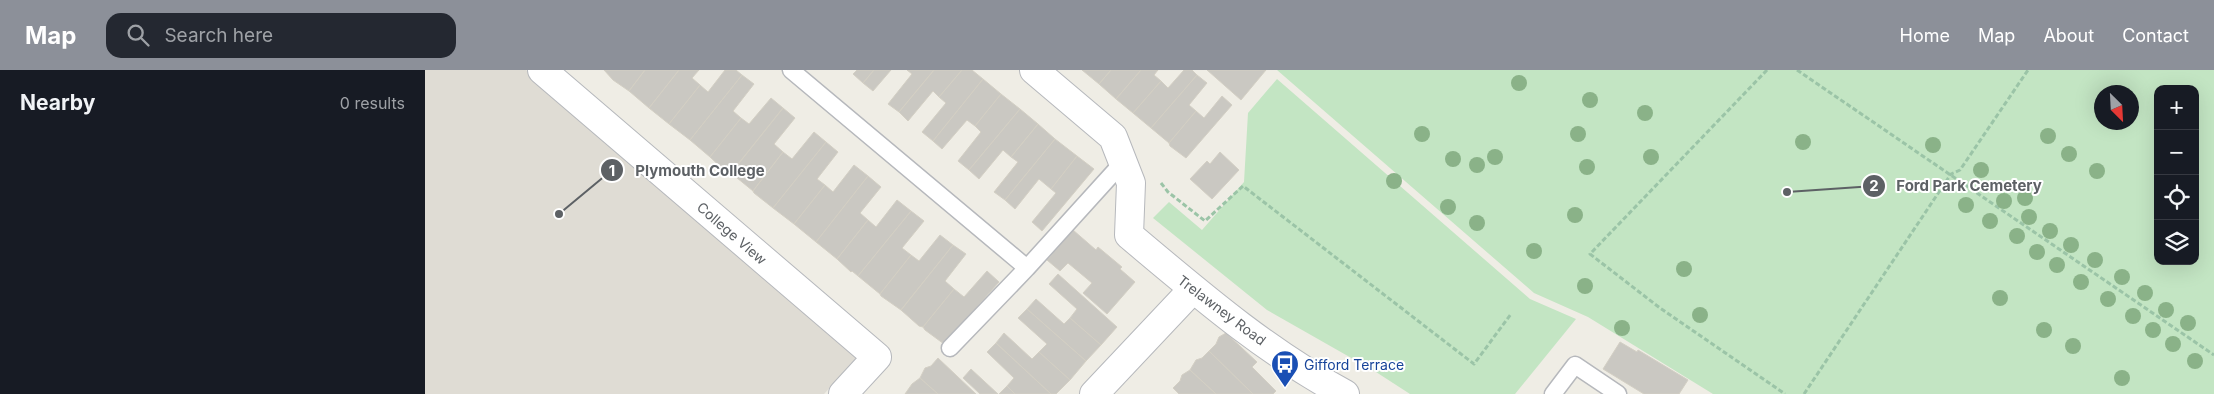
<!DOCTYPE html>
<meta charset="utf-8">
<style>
:root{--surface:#171b24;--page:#242831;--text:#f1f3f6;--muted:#9ea1a6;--line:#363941;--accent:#8c9099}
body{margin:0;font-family:Inter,sans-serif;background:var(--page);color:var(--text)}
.controls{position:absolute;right:15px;top:15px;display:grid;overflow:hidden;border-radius:10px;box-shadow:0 5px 20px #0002}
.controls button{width:45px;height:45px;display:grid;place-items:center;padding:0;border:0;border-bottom:1px solid var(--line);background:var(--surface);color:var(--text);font:25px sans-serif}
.compass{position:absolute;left:1669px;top:15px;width:45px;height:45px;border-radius:50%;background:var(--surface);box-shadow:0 5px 20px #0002;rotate:156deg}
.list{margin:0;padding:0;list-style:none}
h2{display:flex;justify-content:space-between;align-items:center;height:65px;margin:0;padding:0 20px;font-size:21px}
h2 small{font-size:16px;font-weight:400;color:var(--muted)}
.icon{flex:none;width:28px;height:28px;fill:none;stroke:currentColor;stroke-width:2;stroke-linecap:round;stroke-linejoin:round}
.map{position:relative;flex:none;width:1789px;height:324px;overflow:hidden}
header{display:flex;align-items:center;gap:30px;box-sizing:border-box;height:70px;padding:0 25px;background:var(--accent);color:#fff}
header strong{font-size:24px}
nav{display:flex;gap:28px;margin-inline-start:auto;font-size:18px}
.search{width:350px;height:45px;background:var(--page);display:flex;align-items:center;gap:12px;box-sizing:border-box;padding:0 18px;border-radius:15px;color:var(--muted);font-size:19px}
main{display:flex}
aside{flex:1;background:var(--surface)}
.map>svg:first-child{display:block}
.education{fill:#dfdcd4}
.green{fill:#c3e5c3;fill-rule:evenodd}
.building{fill:#cac8c2;stroke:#d3cfc4}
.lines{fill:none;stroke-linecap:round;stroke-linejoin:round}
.lane-casing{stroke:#b6b8bc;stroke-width:19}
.street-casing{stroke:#b6b8bc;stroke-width:30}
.path{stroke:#9bc4a7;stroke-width:3;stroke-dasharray:5 2.5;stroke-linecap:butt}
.lane{stroke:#fff;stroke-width:16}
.street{stroke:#fff;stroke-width:28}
.tree{fill:#8ab288}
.labels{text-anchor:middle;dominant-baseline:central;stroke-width:4;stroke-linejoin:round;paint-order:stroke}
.street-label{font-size:14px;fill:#5d6165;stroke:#fff}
.transit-label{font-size:14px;fill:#164399;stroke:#fff;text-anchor:start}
.leader{fill:none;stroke:#5d6165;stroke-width:2}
.callout-dot{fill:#5d6165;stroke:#fff;stroke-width:2}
.mark-label{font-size:15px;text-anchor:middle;font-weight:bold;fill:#fff}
.callout-label{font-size:15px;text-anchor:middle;font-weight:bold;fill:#5d6165;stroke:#fff;stroke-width:4;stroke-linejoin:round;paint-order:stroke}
</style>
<header>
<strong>Map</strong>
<div class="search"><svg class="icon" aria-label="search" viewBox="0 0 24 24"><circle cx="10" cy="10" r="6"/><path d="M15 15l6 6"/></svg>Search here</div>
<nav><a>Home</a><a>Map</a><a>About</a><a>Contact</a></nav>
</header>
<main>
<aside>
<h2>Nearby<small>0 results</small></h2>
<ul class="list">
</ul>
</aside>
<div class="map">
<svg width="1789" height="324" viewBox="0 0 1789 324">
<rect width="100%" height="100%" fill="#efede5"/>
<path class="education" d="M 0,0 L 101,0 L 433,288 L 399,324 L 0,324 Z"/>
<path class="green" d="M 852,0 L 1789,0 L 1789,324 L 1288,324 L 1163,247 L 1109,223 ZM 1733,19 L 1770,19 L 1770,191 L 1733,191 ZM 1676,22 L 1706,22 L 1706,52 L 1676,52 Z
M 852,9 L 1105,229 L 1151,249 L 1090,324 L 985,324 L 951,302 L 842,240 L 728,148 L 744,132 L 777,160 L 819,112 L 823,43 Z"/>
<path class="building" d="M 179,0 L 220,0 L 204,21 L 188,10 Z
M 220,0 L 254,0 L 224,38 L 204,21 Z
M 254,0 L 274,0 L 267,8 L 275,15 L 244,54 L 224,38 Z
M 300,0 L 311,0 L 317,5 L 265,70 L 244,54 L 275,15 L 283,22 Z
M 432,0 L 449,0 L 438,13 L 428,4 Z
M 449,0 L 466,0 L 448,21 L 438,13 Z
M 482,0 L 509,0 L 474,42 L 463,34 L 487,4 Z
M 509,0 L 537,0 L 514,27 L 508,21 L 483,51 L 474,42 Z
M 537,0 L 547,0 L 558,9 L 508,71 L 497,62 L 521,33 L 514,27 Z
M 657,0 L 686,0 L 674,14 Z
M 686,0 L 716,0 L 691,29 L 674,14 Z
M 716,0 L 733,0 L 729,5 L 736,11 L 708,43 L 691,29 Z
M 759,0 L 767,0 L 772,5 L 726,58 L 708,43 L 736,11 L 743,18 Z
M 782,0 L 841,0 L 816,30 Z
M 317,5 L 329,14 L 308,41 L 316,48 L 285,87 L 265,70 Z
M 772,5 L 782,13 L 764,35 L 771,41 L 744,73 L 726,58 Z
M 558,9 L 576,24 L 550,56 L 542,50 L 517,79 L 508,71 Z
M 576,24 L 595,39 L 544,100 L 533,91 L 556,62 L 550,56 Z
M 797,26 L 807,35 L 761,88 L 745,76 L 744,73 L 771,41 L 779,48 Z
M 346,28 L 358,38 L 306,103 L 300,98 L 299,100 L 285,87 L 316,48 L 324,54 Z
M 358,38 L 370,48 L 349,74 L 358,82 L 328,121 L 306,103 Z
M 595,39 L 613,54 L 586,87 L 578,80 L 554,109 L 544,100 Z
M 613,54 L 630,69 L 580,130 L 569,122 L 593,92 L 586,87 Z
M 389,62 L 401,72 L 348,138 L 329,123 L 328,121 L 358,82 L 367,89 Z
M 630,69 L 652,86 L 626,119 L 614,109 L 590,139 L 580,130 Z
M 401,72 L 413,82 L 392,109 L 400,115 L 369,154 L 348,138 Z
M 795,82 L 814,100 L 787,129 L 765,109 L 782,91 L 785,94 Z
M 652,86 L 669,99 L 617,161 L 607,152 L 631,123 L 626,119 Z
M 429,95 L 443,106 L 391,172 L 369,154 L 400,115 L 408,122 Z
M 443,106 L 456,117 L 435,143 L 443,150 L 412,189 L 391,172 Z
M 472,130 L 486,141 L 433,206 L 427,201 L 426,202 L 412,189 L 443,150 L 451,157 Z
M 486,141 L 499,151 L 477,178 L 486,185 L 455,224 L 433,206 Z
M 648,160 L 671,180 L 673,177 L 697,197 L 695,199 L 710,212 L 682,244 L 658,223 L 667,213 L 643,193 L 635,201 L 622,190 Z
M 515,165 L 528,175 L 476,240 L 456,226 L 455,224 L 486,185 L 494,191 Z
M 528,175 L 541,184 L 520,211 L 529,219 L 498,257 L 494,256 L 476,240 Z
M 562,201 L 574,212 L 519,274 L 500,260 L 498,257 L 529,219 L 539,227 Z
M 633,204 L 692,257 L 676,275 L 645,248 L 652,239 L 624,214 Z
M 611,229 L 639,254 L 645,248 L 676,275 L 661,291 L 602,239 Z
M 602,239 L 661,291 L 645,310 L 614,282 L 622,274 L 593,248 Z
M 579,263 L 607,289 L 614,282 L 645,310 L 631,324 L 626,324 L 571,273 Z
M 801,263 L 832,292 L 827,297 L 851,321 L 848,324 L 828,324 L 784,281 L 791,274 L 794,267 Z
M 1195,272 L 1212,282 L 1213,280 L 1263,310 L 1254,324 L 1219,324 L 1178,299 Z
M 571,273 L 626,324 L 590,324 L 582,316 L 589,308 L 562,282 Z
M 784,281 L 828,324 L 791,324 L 765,300 L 771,290 L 777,288 Z
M 513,288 L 551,324 L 513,324 L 495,308 L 500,298 L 506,296 Z
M 546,299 L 573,324 L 555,324 L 538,308 Z
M 765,300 L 791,324 L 754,324 L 748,318 L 755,311 L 757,305 Z
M 495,308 L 513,324 L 480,324 L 487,314 Z
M 582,316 L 590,324 L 574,324 Z"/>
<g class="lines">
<g class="lane-casing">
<path id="lane" d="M 366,0 L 602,198 L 699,91
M 525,278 L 602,198
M 1128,324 L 1150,295 L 1193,324"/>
</g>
<g class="street-casing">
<path id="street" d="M 117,0 L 452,287 L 418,324
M 609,0 L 688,67 L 706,113 L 704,165 C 772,222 841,282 920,324
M 669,324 L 768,219"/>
</g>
<path class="path" d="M 1342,0 L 1165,184 L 1235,238 L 1360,324
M 1372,0 L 1789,285
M 736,113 L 743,122 L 780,151 L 818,116 L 1049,294 L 1086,244
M 1379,324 L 1526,104 L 1535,100 L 1603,0"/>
<use href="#lane" class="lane"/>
<use href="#street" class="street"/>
</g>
<g class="tree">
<circle cx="1094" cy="13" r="8"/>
<circle cx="1165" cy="30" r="8"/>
<circle cx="1220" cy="43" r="8"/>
<circle cx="997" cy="64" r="8"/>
<circle cx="1153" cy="64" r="8"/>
<circle cx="1623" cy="66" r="8"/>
<circle cx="1378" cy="72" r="8"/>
<circle cx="1508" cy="75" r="8"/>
<circle cx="1644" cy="84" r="8"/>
<circle cx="1070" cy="87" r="8"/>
<circle cx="1226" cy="87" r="8"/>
<circle cx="1028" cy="89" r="8"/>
<circle cx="1052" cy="95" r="8"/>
<circle cx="1162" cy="97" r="8"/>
<circle cx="1556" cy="100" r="8"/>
<circle cx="1672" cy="101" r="8"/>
<circle cx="969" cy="111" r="8"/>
<circle cx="1600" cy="128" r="8"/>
<circle cx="1579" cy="131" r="8"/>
<circle cx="1541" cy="135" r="8"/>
<circle cx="1023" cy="137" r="8"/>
<circle cx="1150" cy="145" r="8"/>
<circle cx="1604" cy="147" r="8"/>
<circle cx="1565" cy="151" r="8"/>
<circle cx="1052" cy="153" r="8"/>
<circle cx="1625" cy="161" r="8"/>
<circle cx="1592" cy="166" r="8"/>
<circle cx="1646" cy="175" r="8"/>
<circle cx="1109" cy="181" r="8"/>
<circle cx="1612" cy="182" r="8"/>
<circle cx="1670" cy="190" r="8"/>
<circle cx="1632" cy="195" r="8"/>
<circle cx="1259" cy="199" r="8"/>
<circle cx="1697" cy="207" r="8"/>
<circle cx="1656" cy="212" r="8"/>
<circle cx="1160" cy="216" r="8"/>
<circle cx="1720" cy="223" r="8"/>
<circle cx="1575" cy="228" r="8"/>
<circle cx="1683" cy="229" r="8"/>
<circle cx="1741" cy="240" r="8"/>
<circle cx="1275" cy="245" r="8"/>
<circle cx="1708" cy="246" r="8"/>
<circle cx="1763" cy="253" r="8"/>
<circle cx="1197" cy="258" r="8"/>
<circle cx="1619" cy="260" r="8"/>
<circle cx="1728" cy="260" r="8"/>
<circle cx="1748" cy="274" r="8"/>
<circle cx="1648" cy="276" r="8"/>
<circle cx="1770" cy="291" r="8"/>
<circle cx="1697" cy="308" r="8"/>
</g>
<defs>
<g id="bus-pin" transform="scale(1.4375)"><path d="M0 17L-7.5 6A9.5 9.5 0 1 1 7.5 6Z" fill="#1a4fb4" stroke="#fff"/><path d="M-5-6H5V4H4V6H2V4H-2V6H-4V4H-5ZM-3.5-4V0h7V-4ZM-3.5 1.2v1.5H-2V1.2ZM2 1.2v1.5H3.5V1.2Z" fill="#fff"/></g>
</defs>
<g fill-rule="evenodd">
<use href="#bus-pin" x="860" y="294"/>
</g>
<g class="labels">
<g class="street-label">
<text transform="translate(307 163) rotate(41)">College View</text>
<text transform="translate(797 240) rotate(37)">Trelawney Road</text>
</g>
<g class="transit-label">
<text x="879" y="294">Gifford Terrace</text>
</g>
</g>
<path class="leader" d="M134 144L187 100M1362 122L1449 116"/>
<g class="callout-dot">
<circle cx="134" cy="144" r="5"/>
<circle cx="1362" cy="122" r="5"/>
<circle cx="187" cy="100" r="12"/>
<circle cx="1449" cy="116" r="12"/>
</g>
<g class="mark-label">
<text x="187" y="106">1</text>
<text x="1449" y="121">2</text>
</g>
<g class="callout-label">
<text x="275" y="106">Plymouth College</text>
<text x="1544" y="121">Ford Park Cemetery</text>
</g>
</svg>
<div class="controls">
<button>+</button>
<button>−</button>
<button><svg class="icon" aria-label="locate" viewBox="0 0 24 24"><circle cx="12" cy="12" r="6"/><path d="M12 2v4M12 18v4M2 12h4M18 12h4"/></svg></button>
<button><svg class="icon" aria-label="layers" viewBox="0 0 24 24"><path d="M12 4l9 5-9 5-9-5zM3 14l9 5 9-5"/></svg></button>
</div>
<svg class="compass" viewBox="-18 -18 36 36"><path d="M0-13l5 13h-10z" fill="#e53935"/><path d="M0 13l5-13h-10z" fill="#9ea1a6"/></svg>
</div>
</main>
